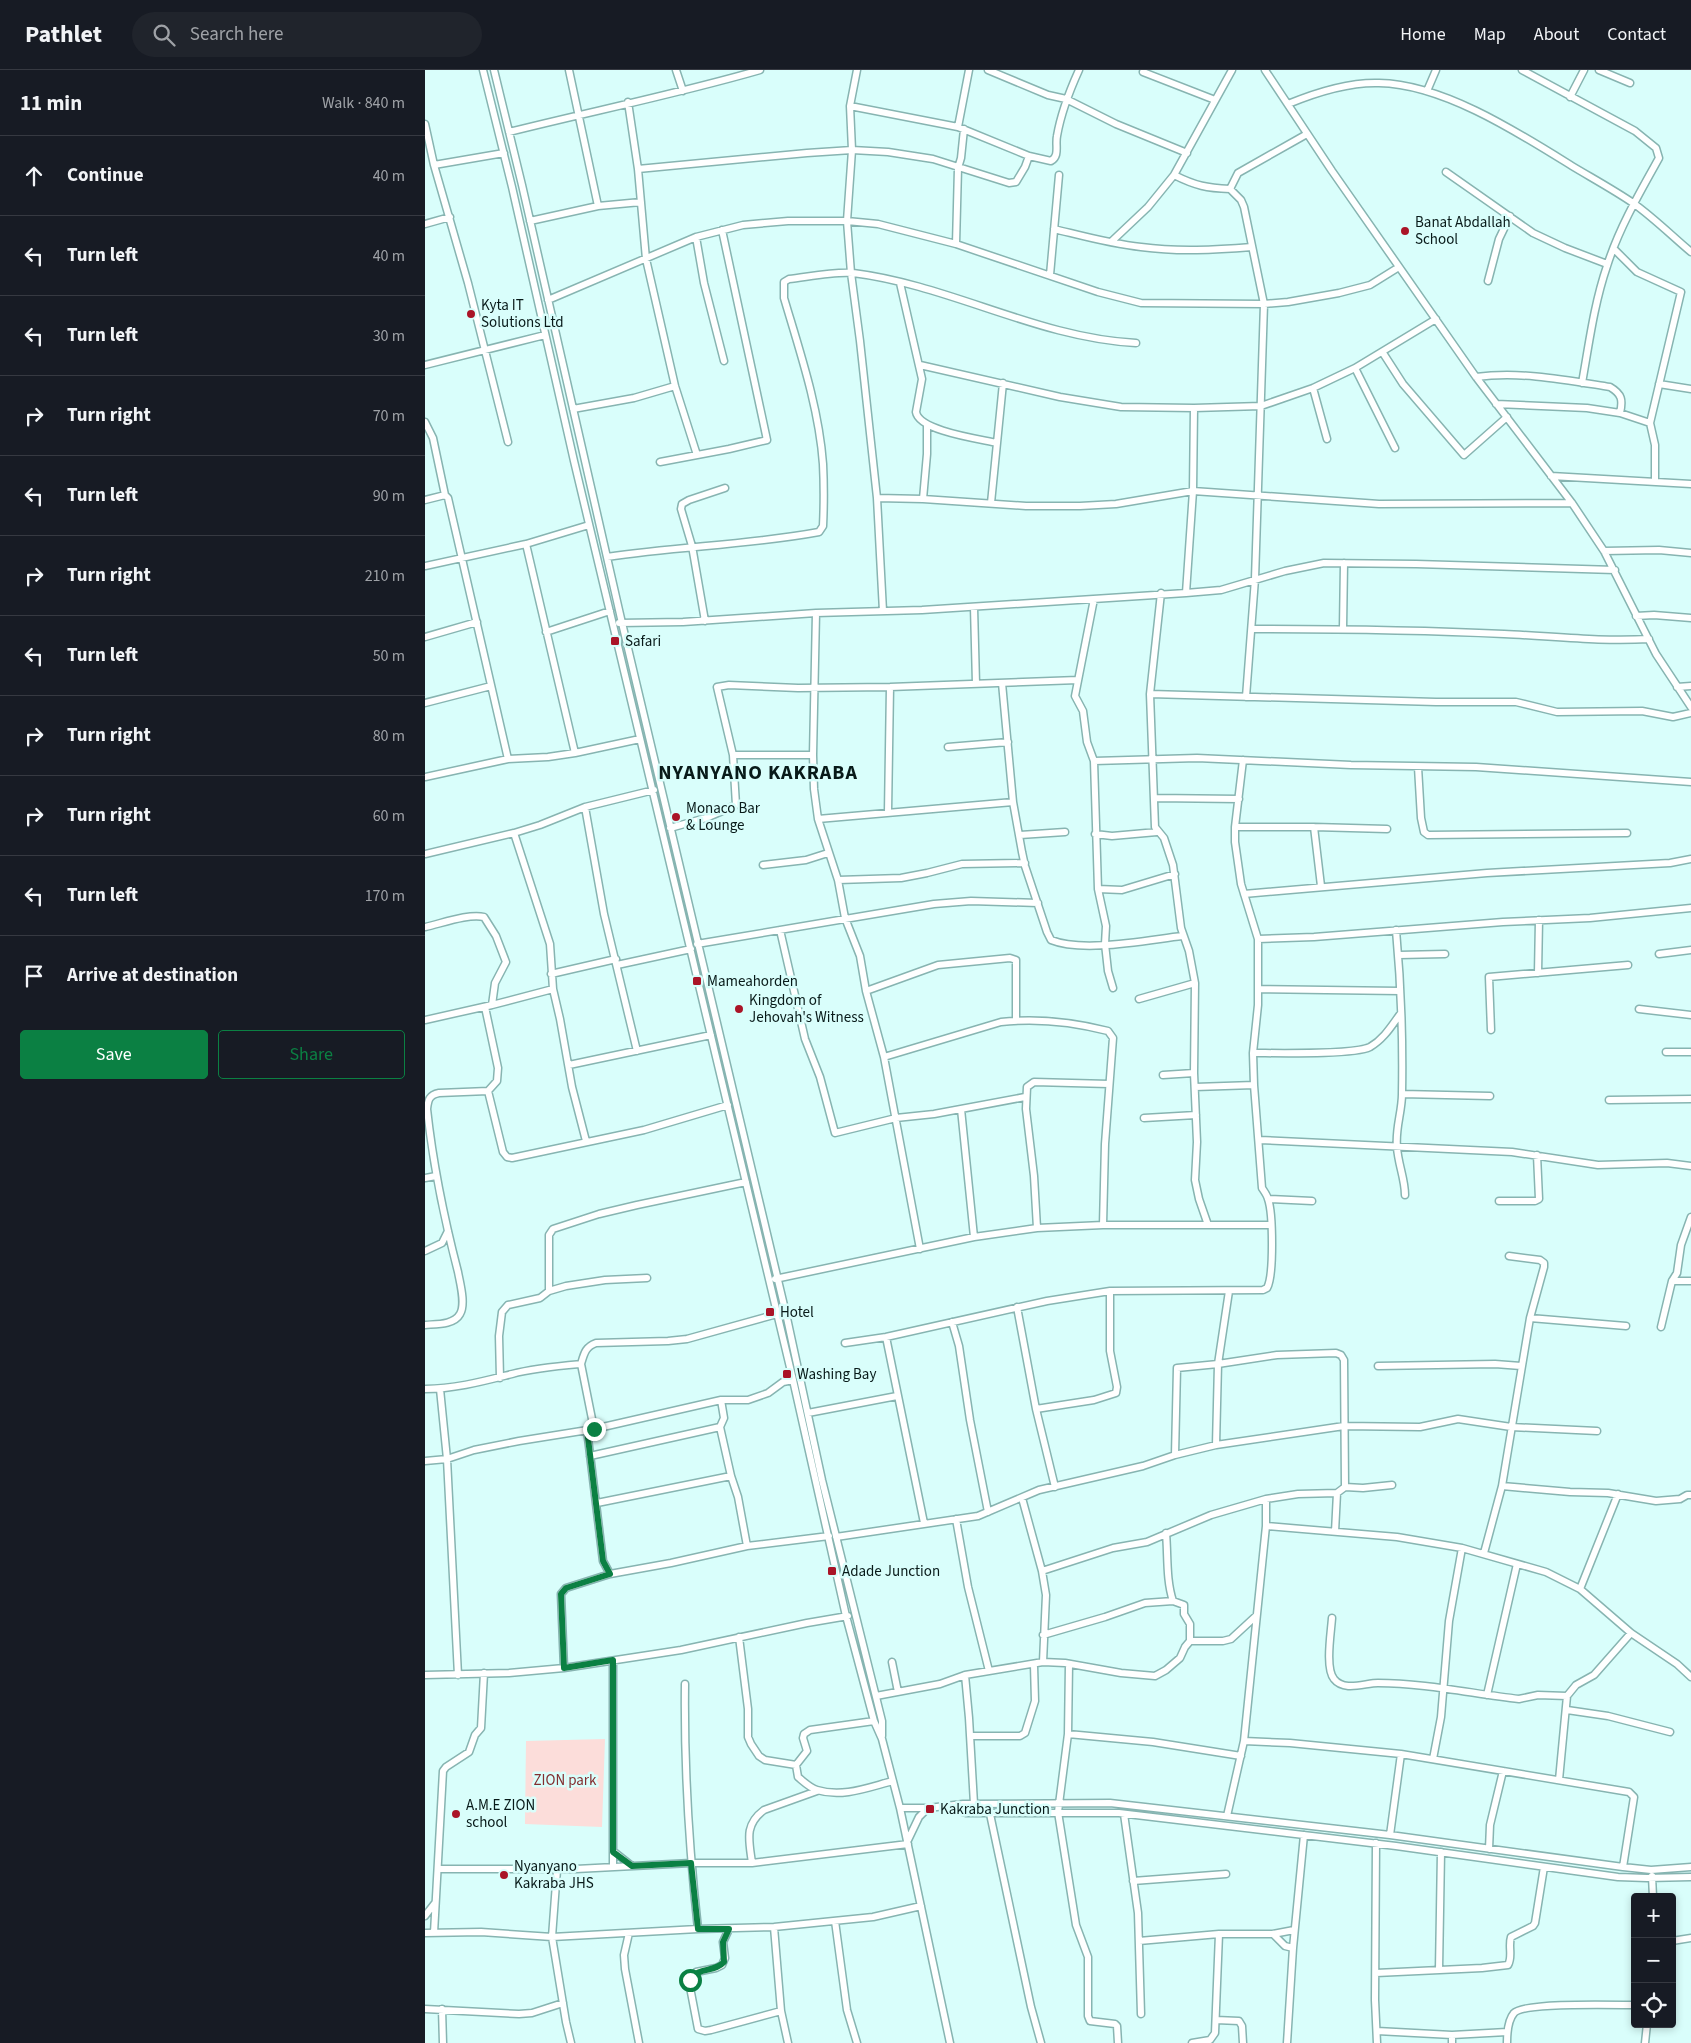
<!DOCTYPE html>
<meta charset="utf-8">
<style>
:root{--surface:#171b24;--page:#20242c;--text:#f1f3f6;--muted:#9ea1a6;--line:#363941;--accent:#0b8043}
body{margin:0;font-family:"Source Sans 3",sans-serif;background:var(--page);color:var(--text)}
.controls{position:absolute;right:15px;bottom:15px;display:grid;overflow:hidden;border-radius:5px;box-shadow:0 2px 8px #0003}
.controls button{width:45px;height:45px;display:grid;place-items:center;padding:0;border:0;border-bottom:1px solid var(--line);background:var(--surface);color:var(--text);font:25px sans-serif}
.stop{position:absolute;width:15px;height:15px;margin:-11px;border:4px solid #0b8043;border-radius:50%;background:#fff}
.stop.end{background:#0b8043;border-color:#fff;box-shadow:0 1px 5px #0008}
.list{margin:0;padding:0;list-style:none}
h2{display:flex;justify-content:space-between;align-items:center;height:65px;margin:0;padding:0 20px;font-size:21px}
h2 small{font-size:16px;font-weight:400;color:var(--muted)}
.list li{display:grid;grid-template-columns:32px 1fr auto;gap:15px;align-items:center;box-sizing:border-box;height:80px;padding:0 20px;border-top:1px solid var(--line)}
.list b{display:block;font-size:19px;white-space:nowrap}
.list em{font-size:16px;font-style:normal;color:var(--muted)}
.actions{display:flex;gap:10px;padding:15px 20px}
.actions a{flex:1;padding:11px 0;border:1px solid var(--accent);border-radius:5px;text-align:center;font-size:18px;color:var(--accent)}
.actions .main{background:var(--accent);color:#fff}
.icon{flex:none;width:28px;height:28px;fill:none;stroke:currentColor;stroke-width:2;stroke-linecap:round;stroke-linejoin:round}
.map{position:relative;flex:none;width:1266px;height:1973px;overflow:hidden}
header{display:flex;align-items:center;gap:30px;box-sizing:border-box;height:70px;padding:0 25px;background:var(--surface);border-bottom:1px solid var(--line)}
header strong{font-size:24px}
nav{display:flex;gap:28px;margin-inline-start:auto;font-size:18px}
.search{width:350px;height:45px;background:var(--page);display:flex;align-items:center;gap:12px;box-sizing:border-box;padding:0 18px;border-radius:28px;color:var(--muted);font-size:19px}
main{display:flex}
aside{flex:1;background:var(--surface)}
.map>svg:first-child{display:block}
.green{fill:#fcddda}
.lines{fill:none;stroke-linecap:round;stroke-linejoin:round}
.minor-casing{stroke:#87b4b1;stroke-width:9}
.minor{stroke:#fff;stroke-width:6}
.route{stroke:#0b8043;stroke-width:6}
.poi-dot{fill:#aa1427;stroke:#d9fefb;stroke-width:2}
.labels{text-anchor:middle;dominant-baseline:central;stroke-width:5;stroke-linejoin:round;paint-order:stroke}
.poi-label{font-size:15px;fill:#081a19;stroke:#d9fefb;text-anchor:start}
.park-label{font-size:15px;fill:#832d2f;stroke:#d9fefb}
.district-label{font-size:20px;font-weight:bold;letter-spacing:1px;fill:#081a19;stroke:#d9fefb}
</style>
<header>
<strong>Pathlet</strong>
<div class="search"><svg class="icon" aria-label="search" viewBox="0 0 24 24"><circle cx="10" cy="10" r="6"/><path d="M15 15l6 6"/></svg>Search here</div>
<nav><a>Home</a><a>Map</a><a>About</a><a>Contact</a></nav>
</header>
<main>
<aside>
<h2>11 min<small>Walk · 840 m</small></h2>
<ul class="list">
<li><svg class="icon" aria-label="ahead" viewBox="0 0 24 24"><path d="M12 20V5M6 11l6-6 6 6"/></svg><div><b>Continue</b></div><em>40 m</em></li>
<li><svg class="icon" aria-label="left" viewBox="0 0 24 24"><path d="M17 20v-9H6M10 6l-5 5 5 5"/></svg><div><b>Turn left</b></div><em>40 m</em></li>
<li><svg class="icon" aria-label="left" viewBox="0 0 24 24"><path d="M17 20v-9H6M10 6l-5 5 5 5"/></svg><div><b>Turn left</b></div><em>30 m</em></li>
<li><svg class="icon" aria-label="right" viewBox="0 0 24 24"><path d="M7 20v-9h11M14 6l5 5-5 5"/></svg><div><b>Turn right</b></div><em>70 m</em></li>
<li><svg class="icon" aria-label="left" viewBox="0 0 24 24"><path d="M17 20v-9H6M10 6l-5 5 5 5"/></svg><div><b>Turn left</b></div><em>90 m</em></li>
<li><svg class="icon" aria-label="right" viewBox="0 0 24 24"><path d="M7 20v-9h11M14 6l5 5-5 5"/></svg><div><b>Turn right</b></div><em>210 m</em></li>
<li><svg class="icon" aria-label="left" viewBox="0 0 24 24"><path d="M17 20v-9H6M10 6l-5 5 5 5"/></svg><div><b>Turn left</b></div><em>50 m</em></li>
<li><svg class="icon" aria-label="right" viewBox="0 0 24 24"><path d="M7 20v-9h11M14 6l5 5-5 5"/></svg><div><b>Turn right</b></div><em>80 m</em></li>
<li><svg class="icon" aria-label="right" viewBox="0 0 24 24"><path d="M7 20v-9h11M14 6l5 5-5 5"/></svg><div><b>Turn right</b></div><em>60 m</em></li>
<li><svg class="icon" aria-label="left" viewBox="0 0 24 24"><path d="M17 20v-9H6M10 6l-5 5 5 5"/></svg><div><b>Turn left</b></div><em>170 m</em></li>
<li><svg class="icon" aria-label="arrive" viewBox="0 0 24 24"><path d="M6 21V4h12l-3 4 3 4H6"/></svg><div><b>Arrive at destination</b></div></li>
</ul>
<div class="actions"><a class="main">Save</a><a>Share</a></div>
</aside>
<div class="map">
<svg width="1266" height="1973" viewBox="0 0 1266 1973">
<rect width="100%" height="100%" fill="#d9fefb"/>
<path class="green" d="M 180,1669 L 177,1757 L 100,1754 L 101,1671 Z"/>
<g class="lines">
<g class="minor-casing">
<path id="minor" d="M 58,0 L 87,117 L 149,391 L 368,1310 L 421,1546 L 449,1651 L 457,1669 L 475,1738 L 525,1973
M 69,0 L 97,115 L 197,553 L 362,1248 L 397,1410 L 457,1651 L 457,1666
M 144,0 L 173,136
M 251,0 L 258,21
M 432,0 L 425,36 L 427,80 L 422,151 L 426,203 L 435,271 L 452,428 L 458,541
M 563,0 L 623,25 L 641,29 L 691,54 L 762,83
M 840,0 L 907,101 L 1051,307 L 1147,433 L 1179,481 L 1231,584 L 1266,637
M 1097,0 L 1210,61 L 1231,78 L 1234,88 C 1215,122 1194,158 1182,196 C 1169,234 1164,274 1157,313
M 1174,0 L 1205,13
M 718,2 L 790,30
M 1002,21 L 1011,0
M 1145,27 L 1159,0
M 203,32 L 213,99 L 221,189 L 250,316 L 272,385
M 863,34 C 892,22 923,12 954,13 C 1018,14 1094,63 1147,96 C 1167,108 1189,120 1208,133 C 1229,148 1247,166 1266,182
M 425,36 L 533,57 L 604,86 L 626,91 C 635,86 630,75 632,66 C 636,43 644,22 654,0
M 0,54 L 9,95 L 43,213 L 83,372
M 533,57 L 544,0
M 84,62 C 168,41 252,24 335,0
M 9,95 L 79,83
M 213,99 L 382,83 L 427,80 L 463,82 L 508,89 L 584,113 L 591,112 L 600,97 L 604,86
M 1021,102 L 1108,163 L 1140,178 L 1182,194
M 749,105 C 771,116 782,118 805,119 L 816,130 L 819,137 L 839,234 L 830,509 L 821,627
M 805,119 L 813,103 L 882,64
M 105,151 L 173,136 L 216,132
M 0,154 L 25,147
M 629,159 C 658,166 686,174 716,177 C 753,182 790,180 827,177
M 271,167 L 279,213 L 299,291
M 686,172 L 723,137 L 749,105 L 807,0
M 531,174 L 533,98 L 536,88 L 539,59
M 1189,179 L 1212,202 L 1256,222 L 1225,353
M 625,205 L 634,105
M 1063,211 L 1074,169 L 1085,146
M 475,213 L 497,309 L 491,342 C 494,361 555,369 572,373
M 123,230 L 271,167 L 318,155 L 363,151 L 422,151 L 453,154 L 531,174 L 673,222 L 716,233 L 839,234 L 863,232 L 914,223 L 945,215 L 974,197
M 958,283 L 978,314 L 1039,385 L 1082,347
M 0,295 L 120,265
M 495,295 L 635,327 L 696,337 L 769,338 L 836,336 L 888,318 L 930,298 L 1011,249
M 930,298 L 970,378
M 1051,307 C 1096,301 1141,310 1185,317 C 1197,324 1198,330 1195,343
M 1234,314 L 1266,319
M 888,318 L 902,369
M 1071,334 L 1162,338 L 1195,343 L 1225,353 L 1230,375 L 1230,411
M 148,339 L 209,328 L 250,316
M 0,352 L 8,368 L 20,425 L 23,428 L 83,689
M 235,392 L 304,379 L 342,370 L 297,160
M 1126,406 L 1266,414
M 452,428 L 498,429 L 601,436 L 655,436 L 691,434 L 768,421 L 954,434 L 1147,433
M 498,429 L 502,384 L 502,355
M 0,430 L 20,425
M 566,433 L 578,313
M 101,474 L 150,683
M 1179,481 L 1234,480 L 1266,483
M 182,487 C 253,476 324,475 394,462 L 398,456 C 399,435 399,414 398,394 C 394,338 375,282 359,228 L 359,212 L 364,209 C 382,207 411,201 428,203 C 525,215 613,268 711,273
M 0,496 L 101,474 L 164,455
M 736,523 L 725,624 L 730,757 L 739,768 L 748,795 L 756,858 L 764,881 L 770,913 L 769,1003 L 772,1072 L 770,1110 L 774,1129 L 783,1155
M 761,523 L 768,421 L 769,338
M 669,529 L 650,626 L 658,641 L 662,672 L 669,691 L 673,819 L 681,856 L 680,874 L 683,901 L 688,918
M 549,537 L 551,614
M 391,543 L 388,685 L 389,719 L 393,749 L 413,810 L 420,848 L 435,886 L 441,921 L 459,987 L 495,1179
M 1211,546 L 1229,545 L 1266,548
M 280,551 L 267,476 L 256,439 L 257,434 L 264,430 L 300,418
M 194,553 L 258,552 L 391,543 L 497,540 L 761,523 L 796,520 L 860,501 L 899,493 L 991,494 L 1190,500
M 918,558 L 919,493
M 827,559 C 911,559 995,560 1079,564 C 1127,566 1175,572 1224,569
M 121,562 L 185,541
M 0,567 L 52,552
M 577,613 L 588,732 L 597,782 L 600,796 L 622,862 L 626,870 C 658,883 722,870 757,866
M 1252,617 L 1266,616
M 725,624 L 1011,632 L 1091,632 L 1132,642 L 1217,641 L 1248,647 L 1266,643
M 0,633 L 66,616
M 523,677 L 583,672
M 308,685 L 388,685
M 669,691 L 772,688 L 926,695 L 1051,697 L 1266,712
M 993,697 L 996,748 L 999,762 L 1003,765 L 1202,763
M 0,707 L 83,689 L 123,687 L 150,683 L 215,669
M 730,728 L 814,729
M 160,737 L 179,844 L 212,981
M 463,742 L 465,617
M 393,749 L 588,732
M 810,757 L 889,757 L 962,759
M 889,757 L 896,816
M 245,758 L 281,748 L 311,735 L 308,685 L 292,617 L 304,615 L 373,618 L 465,617 L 653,610
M 89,763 L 125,874 L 128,919 L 135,949 L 147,1017 L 161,1071
M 670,764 L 687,766 L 732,762
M 595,765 L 640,762
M 0,784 L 89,763 L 115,755 L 160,737 L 229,720
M 338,795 L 381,790 L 403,783
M 413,810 L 476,808 L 502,803 L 537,794 L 600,793
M 673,819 L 697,820 L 750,804
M 819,824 L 1062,803 L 1245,793 L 1266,789
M 0,857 C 15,854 44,843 59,847 L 71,866 L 81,892 L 70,913 L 67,935
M 355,860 L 380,969 L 395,1007 L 410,1063 L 471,1048 L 509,1044 L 600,1027
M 971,860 C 976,914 978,969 977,1024 C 977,1042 970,1059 972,1077 C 973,1094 980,1109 980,1125
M 833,869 L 889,867 L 1078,852 L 1165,848 L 1266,838
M 272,874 L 509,834 L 546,831 L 613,833
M 1234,884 L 1266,880
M 974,885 L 1020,884
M 192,895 L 266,879
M 1113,903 L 1114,850
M 126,904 L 191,889
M 833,919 L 975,921
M 441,921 L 513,895 L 585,888 L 591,890 L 591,951
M 714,929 L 770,913
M 60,937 L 73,998 L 72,1011 L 63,1021
M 1214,939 L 1266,945
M 0,950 L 67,935 L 128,919
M 1066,960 L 1064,907 L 1203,895
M 1241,982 L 1266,982
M 828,983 C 851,983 929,985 945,977 C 959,969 967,955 976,943
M 459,987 L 576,952 C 612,948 648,952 683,961 L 688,968 L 680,1074 L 678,1155
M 144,995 L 286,965
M 738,1005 L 769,1003
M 770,1017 L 829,1015
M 977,1024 L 1065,1026
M 1184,1030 L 1266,1029
M 536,1039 L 549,1167
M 719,1048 L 771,1045
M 834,1070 L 1087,1082 L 1173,1095 L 1242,1093 L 1266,1096
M 0,1108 L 11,1106
M 843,1129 L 887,1131
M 1074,1131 L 1110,1131 L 1114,1129 L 1112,1085
M 612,1158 L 609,1106 L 601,1039 L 602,1017 L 609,1012 L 684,1014
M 0,1181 L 17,1173 L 23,1161
M 350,1209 L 549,1167 L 612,1158 L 678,1155 L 846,1155
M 1247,1211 L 1266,1211
M 124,1221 L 124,1165 L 128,1159 L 174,1144 L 212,1135 L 321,1112
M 592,1237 L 611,1339 L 630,1417
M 1105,1248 L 1201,1256
M 527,1252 L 534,1276 L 545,1350 L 563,1442
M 0,1255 C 11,1254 29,1255 35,1244 C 41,1234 35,1213 33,1202 C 19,1148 8,1094 2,1039 C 3,1030 4,1025 14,1023 L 63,1021 L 78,1082 L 82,1087 L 87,1088 L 219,1060 L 303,1035
M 1236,1257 L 1247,1211 L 1252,1203 L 1256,1175 L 1266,1147
M 461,1267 L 499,1453
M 420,1273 L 461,1267 L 622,1231 L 685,1221 L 838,1220 L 842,1218 C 849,1206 848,1143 843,1129 C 842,1125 839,1121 837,1118 L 829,1015 L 828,983 L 833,935 L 833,869 L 816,814 L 810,772 L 810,757 L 818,690
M 156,1294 L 169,1359
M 953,1296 L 1070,1294 L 1096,1296
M 75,1308 L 74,1266 L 77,1242 L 83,1235 L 115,1228 L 124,1221 L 141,1216 L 180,1210 L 222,1208
M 0,1319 C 30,1319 59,1311 87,1304 C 109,1298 133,1296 156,1294 C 159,1284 160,1277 171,1273 L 243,1271 L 262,1269 L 352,1244
M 15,1319 L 22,1389 L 33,1605
M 296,1330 L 299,1348 L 295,1357 L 306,1406 L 313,1427 L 322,1476
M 611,1339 L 669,1330 L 691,1323 L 692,1317 L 685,1281 L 685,1221
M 383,1343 L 472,1326
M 162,1360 L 178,1491 L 185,1504 L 246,1493 L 322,1476 L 404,1466
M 791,1375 L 793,1294 L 804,1221
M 165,1386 L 295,1357
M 0,1391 L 22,1389 L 49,1380 L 94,1371 L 169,1359 L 296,1330 L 323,1330 L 343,1323 L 358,1312 L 368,1310
M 1077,1416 L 1145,1422 L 1183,1423 L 1231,1431 L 1255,1429 L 1262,1425 L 1266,1425
M 920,1417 L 938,1418 L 967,1415
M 597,1428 L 617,1501 L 621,1525 L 618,1592
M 172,1433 L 306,1406
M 531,1449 L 543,1517 L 564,1601
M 841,1456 L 972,1467 L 1037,1478 L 1121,1502 L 1155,1519 L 1206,1563 L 1252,1594 L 1266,1607
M 910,1462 L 912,1423
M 411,1467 L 553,1446 L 614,1420 L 718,1396 L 750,1385 L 791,1375 L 919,1356 L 995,1357 L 1033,1349 L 1086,1357 L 1172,1361
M 1059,1483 L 1077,1416 L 1105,1248 L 1119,1197 L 1119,1193 L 1115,1190 L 1084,1186
M 617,1501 L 688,1478 L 722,1472 L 786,1445 L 841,1429 L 873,1424 L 912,1423 L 920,1417 L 919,1290 L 916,1285 L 911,1283 L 852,1285 L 793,1294 L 752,1298 L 750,1385
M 1155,1519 L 1193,1424
M 748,1531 L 759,1535 L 759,1544 L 765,1554 L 765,1571
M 907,1548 C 906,1563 900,1598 909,1609 C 919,1622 940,1613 953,1613 C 999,1613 1049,1624 1094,1629 L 1113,1625 L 1142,1626 L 1151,1615 L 1169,1605 L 1206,1563
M 618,1565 L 680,1547 L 720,1533 L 748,1531 C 741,1510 743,1486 741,1463
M 314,1567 L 323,1639 L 323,1667 L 326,1674 L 334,1686 L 340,1690 L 371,1695
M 188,1591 L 188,1796
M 467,1592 L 473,1622
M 644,1594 L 643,1664 L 633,1742 L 651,1855 L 663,1887 L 663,1946 L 665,1951 L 690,1954 L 692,1956 L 693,1973
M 139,1598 L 136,1524 L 141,1518 L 185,1504
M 0,1605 L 84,1603 L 139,1598 L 256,1580 L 382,1553 L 423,1546
M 540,1605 L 544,1648 L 549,1734
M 260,1614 C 259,1696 264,1778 273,1859
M 1062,1625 L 1092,1494
M 451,1626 L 515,1614 L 540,1605 L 618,1592 L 640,1593 L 696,1603 L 730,1606 L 741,1600 L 755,1588 L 760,1577 L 765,1571 L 798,1571 L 806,1569 L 831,1546
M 1142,1640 L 1183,1646 L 1245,1662
M 449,1651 L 385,1660 L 379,1664 L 378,1668 L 382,1681 L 371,1695 L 373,1707 C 379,1712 385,1718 392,1720 C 418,1728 444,1717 468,1711
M 643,1664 L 728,1672 L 816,1686
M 545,1666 L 595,1666 L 600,1663 L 610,1631 L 609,1595
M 819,1671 L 865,1673 L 976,1684 L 1204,1722 L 1209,1727 L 1198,1797
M 1008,1689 L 1016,1647 L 1024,1551 L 1037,1478
M 1134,1710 L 1142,1626
M 522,1737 L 541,1743 L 694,1743 L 971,1776 L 1193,1807 L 1222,1808 L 1266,1807
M 475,1738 L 503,1738 L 538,1734 L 685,1733 L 965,1765 L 1198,1797 L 1226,1800 L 1266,1797
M 565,1744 L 606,1937 L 616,1973
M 699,1744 L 713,1843 L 716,1944
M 802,1746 L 819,1671 L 841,1456 L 841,1429
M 965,1765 L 976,1684
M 483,1770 L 494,1747 L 503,1738
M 951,1773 L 950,1930 L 952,1973
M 1064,1779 L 1065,1755 L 1078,1701
M 188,1781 L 207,1796
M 327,1793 C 324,1770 319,1755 339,1740 L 392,1721
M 13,1799 L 151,1799 L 266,1793 L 327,1793 L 483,1774
M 132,1800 L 127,1867 L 141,1952 L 146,1973
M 1227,1806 L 1228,1827
M 708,1811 L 801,1804
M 0,1846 L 10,1833
M 410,1851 L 422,1940 L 432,1973
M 349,1857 L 356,1941 L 363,1973
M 304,1859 L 298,1872 L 300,1888 L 297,1895 L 291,1898 L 271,1902 L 264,1912 L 273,1959 L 280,1961 L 286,1960 L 356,1941
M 0,1863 L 56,1862 L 127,1867 L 273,1859 L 349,1857 L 448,1847 L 496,1836
M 9,1863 L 18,1701 L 21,1697 L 44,1682 L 50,1665 L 56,1658 L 59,1603
M 204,1863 L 199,1885 L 200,1899 L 214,1973
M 848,1864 L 860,1876 L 868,1878
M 714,1871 L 794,1864 L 848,1864 L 869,1860
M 1247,1871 L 1266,1868
M 1014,1899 L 1016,1782
M 951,1903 L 1057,1898 L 1083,1895 C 1088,1887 1083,1876 1086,1867 L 1108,1856 L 1110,1853 L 1119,1797
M 0,1939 L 94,1944 L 107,1943 L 138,1933
M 17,1939 L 18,1973
M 791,1950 L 814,1951 L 817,1956 L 818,1973
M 952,1961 L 1027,1965 L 1082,1962
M 1027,1965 L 1027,1973
M 767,1973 L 785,1970 L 790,1963 L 794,1864
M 862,1973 L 868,1878 L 879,1765
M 1082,1973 C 1082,1964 1083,1950 1089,1943 C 1099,1932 1191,1935 1210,1935
M 1220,1973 L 1222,1954"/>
</g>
<use href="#minor" class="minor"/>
</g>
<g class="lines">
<path class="route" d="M 169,1359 L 162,1360 L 178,1491 L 185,1504 L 141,1518 L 136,1524 L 139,1598 L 188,1590 L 188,1782 L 207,1796 L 266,1793 L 273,1859 L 304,1859 L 298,1872 L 299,1892 C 289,1903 274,1896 265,1910"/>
</g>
<g class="poi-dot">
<circle cx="980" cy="161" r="5"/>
<circle cx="46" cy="244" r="5"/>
<rect x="185" y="566" width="10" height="10" rx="2.5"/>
<circle cx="251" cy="747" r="5"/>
<rect x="267" y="906" width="10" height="10" rx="2.5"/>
<circle cx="314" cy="939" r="5"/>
<rect x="340" y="1237" width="10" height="10" rx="2.5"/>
<rect x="357" y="1299" width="10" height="10" rx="2.5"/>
<rect x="402" y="1496" width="10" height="10" rx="2.5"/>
<rect x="500" y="1734" width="10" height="10" rx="2.5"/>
<circle cx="31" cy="1744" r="5"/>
<circle cx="79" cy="1805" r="5"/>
</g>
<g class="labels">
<g class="poi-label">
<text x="990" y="152">Banat Abdallah<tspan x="990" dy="17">School</tspan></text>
<text x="56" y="235">Kyta IT<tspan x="56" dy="17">Solutions Ltd</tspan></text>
<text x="200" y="571">Safari</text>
<text x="261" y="738">Monaco Bar<tspan x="261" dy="17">&amp; Lounge</tspan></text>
<text x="282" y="911">Mameahorden</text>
<text x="324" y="930">Kingdom of<tspan x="324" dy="17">Jehovah's Witness</tspan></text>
<text x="355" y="1242">Hotel</text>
<text x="372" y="1304">Washing Bay</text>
<text x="417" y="1501">Adade Junction</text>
<text x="41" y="1735">A.M.E ZION<tspan x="41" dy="17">school</tspan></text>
<text x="515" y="1739">Kakraba Junction</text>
<text x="89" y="1796">Nyanyano<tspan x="89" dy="17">Kakraba JHS</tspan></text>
</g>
<g class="park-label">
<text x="140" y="1710">ZION park</text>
</g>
<g class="district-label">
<text x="333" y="703">NYANYANO KAKRABA</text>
</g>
</g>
</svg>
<div class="controls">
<button>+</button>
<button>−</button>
<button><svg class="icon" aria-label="locate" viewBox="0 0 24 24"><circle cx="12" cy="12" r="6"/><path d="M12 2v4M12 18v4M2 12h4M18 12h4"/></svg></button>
</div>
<div class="stop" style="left:265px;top:1910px"></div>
<div class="stop end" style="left:169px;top:1359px"></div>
</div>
</main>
